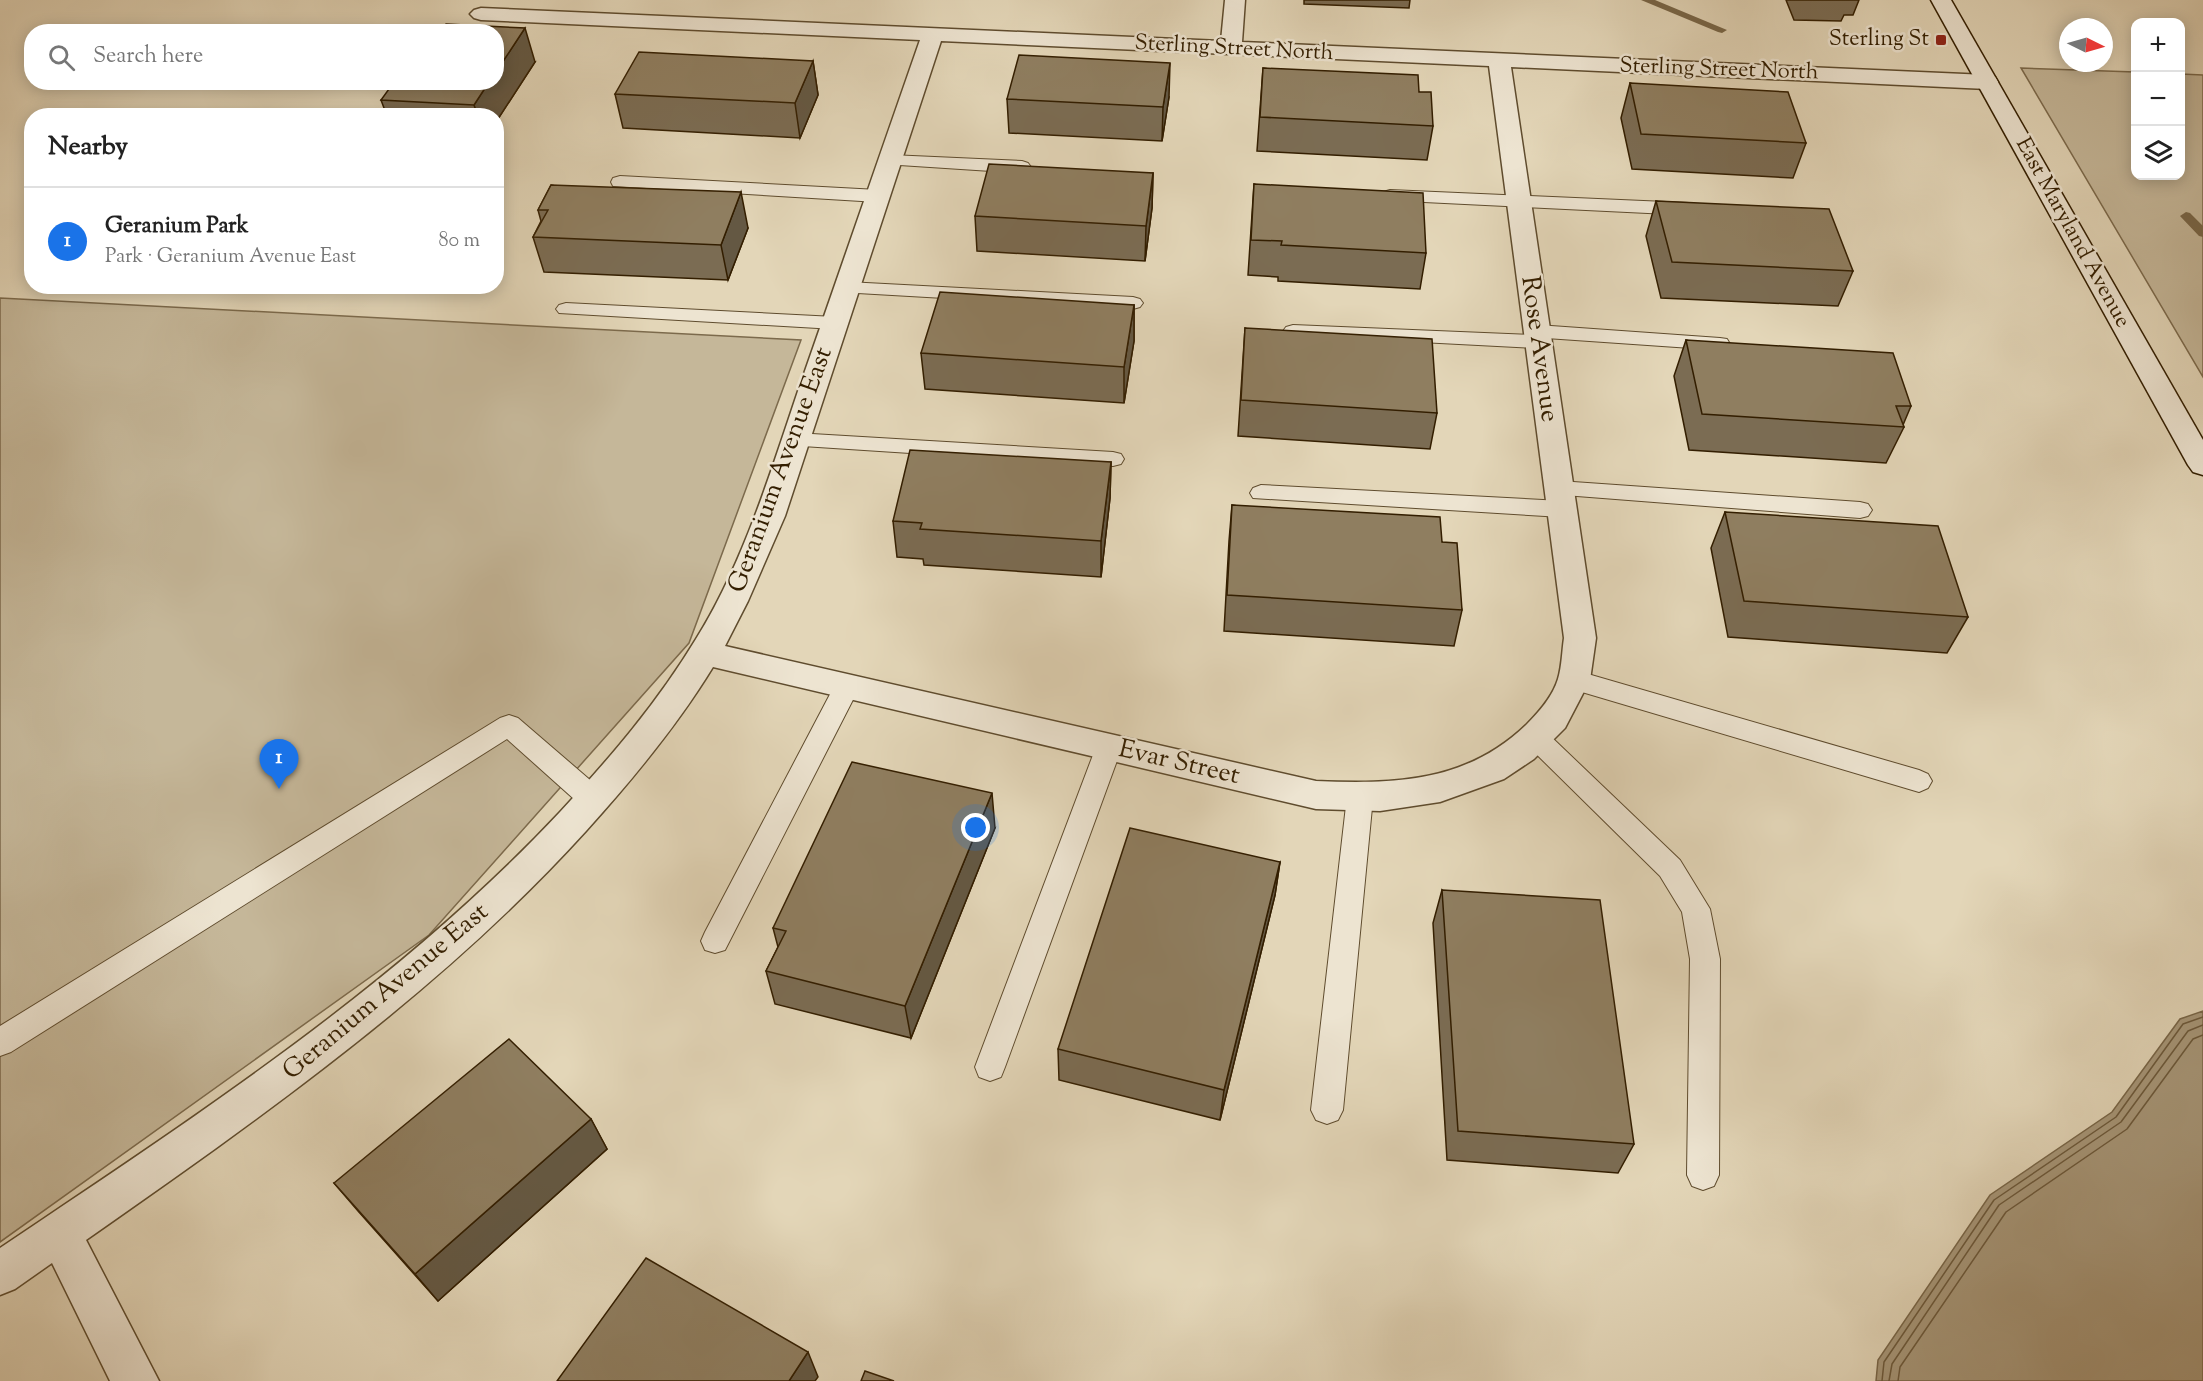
<!DOCTYPE html>
<meta charset="utf-8">
<style>
:root{--surface:#fff;--page:#f6f6f6;--text:#222;--muted:#767676;--line:#e0e0e0;--accent:#1a73e8}
body{margin:0;font-family:"Sorts Mill Goudy",serif;background:var(--page);color:var(--text)}
.controls{position:absolute;right:18px;top:18px;display:grid;overflow:hidden;border-radius:12px;box-shadow:0 3px 15px #0003}
.controls button{width:54px;height:54px;display:grid;place-items:center;padding:0;border:0;border-bottom:2px solid var(--line);background:var(--surface);color:var(--text);font:30px sans-serif}
.compass{position:absolute;left:2059px;top:18px;width:54px;height:54px;border-radius:50%;background:var(--surface);box-shadow:0 3px 15px #0003;rotate:95deg}
.you{position:absolute;left:976px;top:828px;width:21px;height:21px;margin:-15px;border:4px solid #fff;border-radius:50%;background:#1a73e8;box-shadow:0 0 0 9px #1a73e833}
.badge{display:grid;place-items:center;width:39px;height:39px;border-radius:50%;background:var(--accent);color:#fff;font-size:20px;font-weight:700}
.pin{position:absolute;translate:-50% -50px;filter:drop-shadow(0 2px 3px #0008)}
.pin::after{content:'';position:absolute;top:32px;width:21px;height:18px;background:inherit;clip-path:polygon(0 0,100% 0,50% 100%)}
.list{margin:0;padding:0;list-style:none}
h2{display:flex;justify-content:space-between;align-items:center;height:78px;margin:0;padding:0 24px;font-size:26px}
h2 small{font-size:20px;font-weight:400;color:var(--muted)}
.list li{display:grid;grid-template-columns:39px 1fr auto;gap:18px;align-items:center;box-sizing:border-box;height:108px;padding:0 24px;border-top:2px solid var(--line)}
.list b{display:block;font-size:22px;white-space:nowrap}
.list p{margin:0;font-size:20px;white-space:nowrap;color:var(--muted)}
.list em{font-size:20px;font-style:normal;color:var(--muted)}
.icon{flex:none;width:33px;height:33px;fill:none;stroke:currentColor;stroke-width:2;stroke-linecap:round;stroke-linejoin:round}
.map{position:relative;flex:none;width:2203px;height:1381px;overflow:hidden}
.search{position:absolute;background:var(--surface);box-shadow:0 3px 15px #0003;left:24px;top:24px;width:480px;height:66px;display:flex;align-items:center;gap:15px;box-sizing:border-box;padding:0 21px;border-radius:24px;color:var(--muted);font-size:22px}
.panel{position:absolute;background:var(--surface);box-shadow:0 3px 15px #0003;left:24px;top:108px;width:480px;height:186px;border-radius:24px}
.map>svg:first-child{display:block}
.green{fill:#c5b799;stroke:#7c6a4c;stroke-width:1.5}
.water{fill:#a79779;stroke:#796749;stroke-width:1.5}
.lines{fill:none;stroke-linecap:round;stroke-linejoin:round}
.shore{stroke:#6d5a3c;stroke-width:1.5}
.stream{fill:#796749;fill-rule:evenodd}
.lane-casing{stroke:#5f4c2e;stroke-width:2}
.street-casing{stroke:#5f4c2e;stroke-width:3}
.secondary-casing{stroke:#331e00;stroke-width:3}
.lane{fill:#ede4d1;fill-rule:evenodd}
.street{fill:#ede4d1;fill-rule:evenodd}
.secondary{fill:#ede4d1;fill-rule:evenodd}
.wall{fill:#7b6c53;stroke:#331e00;stroke-width:1.5}
.shaded-wall{fill:#645843;stroke:#331e00;stroke-width:1.5}
.building{fill:#8f7e60;stroke:#331e00;stroke-width:1.5}
.poi-dot{fill:#8f2418;stroke:#ede4d1;stroke-width:2}
.labels{text-anchor:middle;dominant-baseline:central;stroke-width:5;stroke-linejoin:round;paint-order:stroke}
.far-poi-label{font-size:22px;fill:#331e00;stroke:#ede4d1;text-anchor:end}
.far-street-label{font-size:22px;fill:#331e00;stroke:#ede4d1}
.street-label{font-size:26px;fill:#331e00;stroke:#ede4d1}
</style>
<div class="map">
<svg width="2203" height="1381" viewBox="0 0 2203 1381">
<rect width="100%" height="100%" fill="#e3d6b8"/>
<filter id="stains"><feTurbulence type="fractalNoise" baseFrequency=".00333" numOctaves="4"/><feColorMatrix values="0 0 0 0 .2 0 0 0 0 .09 0 0 0 0 .02 0 0 0 .5 -.17"/></filter>
<radialGradient id="worn" r=".72"><stop offset=".6" stop-color="#630" stop-opacity="0"/><stop offset="1" stop-color="#630" stop-opacity=".3"/></radialGradient>
<path class="green" d="M 2021,68 L 2135,72 L 2136,176 L 2180,176 L 2181,74 L 2203,75 L 2203,377 Z
M 0,298 L 801,340 L 689,643 L 429,935 L 0,1242 Z"/>
<path class="water" d="M 2203,1011 L 2203,1381 L 1876,1381 L 1878,1360 L 1990,1195 L 2112,1112 L 2180,1019 Z"/>
<g class="lines">
<path class="shore" d="M 1882,1381 L 1884,1362 L 1994,1200 L 2116,1117 L 2183,1024 L 2203,1017
M 1889,1381 L 1892,1364 L 1999,1205 L 2121,1122 L 2188,1031 L 2203,1025
M 1898,1381 L 1900,1367 L 2006,1212 L 2127,1129 L 2193,1039 L 2203,1035"/>
<path class="stream" d="M 1641,0 L 1655,0 L 1727,30 L 1722,33 L 1718,32 Z
M 2186,212 L 2190,213 L 2203,226 L 2203,237 L 2199,236 L 2180,216 Z"/>
<g class="lane-casing">
<path id="lane" d="M 890,155 L 1022,161 L 1028,163 L 1031,167 L 1028,171 L 1022,173 L 884,164 L 881,160 L 884,156 Z
M 620,176 L 878,190 L 885,192 L 887,196 L 885,200 L 878,202 L 613,186 L 611,182 L 613,178 Z
M 1390,190 L 1689,203 L 1696,205 L 1698,209 L 1696,213 L 1689,215 L 1383,200 L 1381,196 L 1383,192 Z
M 847,282 L 1133,297 L 1140,299 L 1143,303 L 1140,307 L 1133,309 L 840,292 L 837,288 L 840,284 Z
M 566,303 L 835,317 L 842,319 L 845,323 L 842,327 L 835,329 L 559,313 L 556,309 L 559,305 Z
M 1293,325 L 1530,335 L 1527,331 L 1530,327 L 1537,325 L 1720,338 L 1727,339 L 1730,344 L 1727,349 L 1720,350 L 1546,338 L 1548,342 L 1545,347 L 1538,348 L 1286,335 L 1283,331 L 1286,327 Z
M 795,433 L 1113,452 L 1121,454 L 1124,459 L 1121,464 L 1113,466 L 787,445 L 784,440 L 787,435 Z
M 1559,481 L 1860,502 L 1868,504 L 1872,510 L 1868,516 L 1860,518 L 1551,494 L 1548,489 L 1551,484 Z
M 1261,485 L 1562,501 L 1570,503 L 1574,509 L 1570,515 L 1562,517 L 1253,498 L 1250,493 L 1253,488 Z
M 1574,670 L 1919,770 L 1928,774 L 1932,781 L 1928,788 L 1919,792 L 1565,687 L 1561,680 L 1565,673 Z
M 847,676 L 856,679 L 860,686 L 725,950 L 715,953 L 705,950 L 701,941 L 705,932 L 838,679 Z
M 509,715 L 518,718 L 604,792 L 607,800 L 604,808 L 594,811 L 584,808 L 507,739 L 11,1052 L 0,1056 L 0,1026 L 500,718 Z
M 1535,727 L 1544,730 L 1680,860 L 1710,909 L 1720,959 L 1719,1175 L 1714,1186 L 1703,1190 L 1692,1186 L 1687,1175 L 1690,959 L 1682,912 L 1660,876 L 1526,744 L 1522,737 L 1526,730 Z
M 1109,737 L 1118,740 L 1122,747 L 1005,1067 L 1001,1077 L 990,1081 L 979,1077 L 975,1067 L 1096,747 L 1100,740 Z
M 1360,786 L 1370,789 L 1373,797 L 1343,1110 L 1338,1120 L 1327,1124 L 1316,1120 L 1311,1110 L 1347,797 L 1350,789 Z"/>
</g>
<g class="street-casing">
<path id="street" d="M 1225,0 L 1245,0 L 1242,42 L 1987,75 L 1995,77 L 1998,82 L 1995,87 L 1987,89 L 1511,67 L 1596,638 L 1590,680 L 1565,728 L 1534,759 L 1504,779 L 1440,802 L 1380,811 L 1316,809 L 713,667 C 677,726 632,780 586,831 C 440,992 263,1116 86,1240 L 159,1381 L 110,1381 L 52,1263 L 15,1289 L 0,1295 L 0,1248 C 196,1116 397,986 560,812 C 610,758 658,702 696,639 C 743,564 770,474 798,391 C 839,274 879,157 920,40 L 481,20 L 474,18 L 470,14 L 474,10 L 481,8 L 1221,41 ZM 941,41 L 1489,66 L 1564,638 C 1562,651 1562,666 1558,679 C 1553,696 1539,712 1527,724 C 1466,783 1395,784 1316,781 L 725,646 L 748,601 L 785,516 Z"/>
</g>
<g class="secondary-casing">
<path id="secondary" d="M 1931,0 L 1951,0 L 2203,440 L 2203,475 L 2193,472 L 2188,465 Z"/>
</g>
<use href="#lane" class="lane"/>
<use href="#street" class="street"/>
<use href="#secondary" class="secondary"/>
</g>
<path class="wall" d="M 1304,0 L 1410,0 L 1409,8 L 1304,4 Z
M 1786,0 L 1859,0 L 1853,15 L 1844,15 L 1841,21 L 1794,20 Z
M 813,61 L 818,95 L 800,138 L 623,128 L 615,94 Z
M 535,62 L 496,122 L 496,116 L 387,116 L 381,100 Z
M 1263,68 L 1419,92 L 1433,126 L 1427,160 L 1257,151 Z
M 1630,83 L 1806,143 L 1793,178 L 1632,169 L 1621,118 Z
M 1169,97 L 1162,141 L 1009,133 L 1007,99 Z
M 1153,173 L 1152,208 L 1145,261 L 977,251 L 975,216 Z
M 1254,184 L 1426,253 L 1420,289 L 1278,281 L 1278,277 L 1248,275 Z
M 551,185 L 748,228 L 728,280 L 544,272 L 533,237 L 541,221 L 538,210 Z
M 1656,201 L 1853,271 L 1838,306 L 1661,298 L 1646,236 Z
M 1134,305 L 1134,341 L 1124,403 L 925,389 L 921,353 Z
M 1245,328 L 1437,413 L 1430,449 L 1238,436 Z
M 1686,340 L 1911,406 L 1903,425 L 1904,427 L 1886,463 L 1689,450 L 1674,376 Z
M 1111,462 L 1110,498 L 1101,577 L 924,565 L 923,559 L 897,557 L 893,521 Z
M 1232,505 L 1442,542 L 1462,610 L 1454,646 L 1224,631 L 1229,541 Z
M 1725,512 L 1968,617 L 1947,653 L 1728,637 L 1711,548 Z
M 995,828 L 911,1038 L 775,1004 L 766,971 L 778,947 L 773,928 Z
M 1280,862 L 1275,895 L 1220,1120 L 1059,1080 L 1058,1049 Z
M 1442,890 L 1634,1144 L 1618,1173 L 1447,1160 L 1433,923 Z
M 591,1119 L 607,1149 L 438,1301 L 358,1211 L 334,1183 Z"/>
<path class="shaded-wall" d="M 525,28 L 535,62 L 496,122 L 496,116 L 478,116 L 474,105 L 489,82 L 496,82 L 496,72 Z
M 813,61 L 818,95 L 800,138 L 795,103 Z
M 1170,63 L 1169,97 L 1162,141 L 1163,107 Z
M 1153,173 L 1152,208 L 1145,261 L 1146,226 Z
M 741,192 L 748,228 L 728,280 L 721,245 Z
M 1134,305 L 1134,341 L 1124,403 L 1124,367 Z
M 1111,462 L 1110,498 L 1101,577 L 1101,541 Z
M 992,793 L 995,828 L 911,1038 L 905,1006 Z
M 1280,862 L 1275,895 L 1220,1120 L 1224,1090 Z
M 591,1119 L 607,1149 L 438,1301 L 415,1274 Z
M 808,1352 L 818,1377 L 815,1381 L 789,1381 Z"/>
<path class="building" d="M 446,24 L 525,28 L 496,72 L 496,32 L 441,32 Z
M 639,52 L 813,61 L 795,103 L 615,94 Z
M 1019,55 L 1170,63 L 1163,107 L 1007,99 Z
M 1263,68 L 1418,75 L 1419,92 L 1431,92 L 1433,126 L 1260,117 Z
M 394,82 L 489,82 L 474,105 L 381,100 Z
M 1630,83 L 1788,92 L 1806,143 L 1641,134 Z
M 989,164 L 1153,173 L 1146,226 L 975,216 Z
M 1254,184 L 1423,193 L 1426,253 L 1281,245 L 1282,241 L 1251,240 Z
M 551,185 L 741,192 L 721,245 L 533,237 L 548,210 L 538,210 Z
M 1656,201 L 1829,209 L 1853,271 L 1672,262 Z
M 940,292 L 1134,305 L 1124,367 L 921,353 Z
M 1245,328 L 1432,339 L 1437,413 L 1241,400 Z
M 1686,340 L 1893,353 L 1911,406 L 1896,406 L 1904,427 L 1702,414 Z
M 910,450 L 1111,462 L 1101,541 L 920,529 L 922,523 L 893,521 Z
M 1232,505 L 1440,517 L 1442,542 L 1457,543 L 1462,610 L 1227,595 Z
M 1725,512 L 1938,526 L 1968,617 L 1744,601 Z
M 852,762 L 992,793 L 905,1006 L 766,971 L 786,931 L 773,928 Z
M 1130,828 L 1280,862 L 1224,1090 L 1058,1049 Z
M 1442,890 L 1600,900 L 1634,1144 L 1458,1131 Z
M 509,1039 L 591,1119 L 415,1274 L 334,1183 Z
M 646,1258 L 808,1352 L 789,1381 L 557,1381 Z
M 865,1371 L 894,1381 L 861,1381 Z"/>
<rect class="poi-dot" x="1935" y="34" width="12" height="12" rx="3"/>
<g class="labels">
<g class="far-poi-label">
<text x="1929" y="40">Sterling St</text>
</g>
<g class="far-street-label">
<text transform="translate(1234 49) rotate(3)">Sterling Street North</text>
<text transform="translate(1719 70) rotate(2)">Sterling Street North</text>
<text transform="translate(2072 233) rotate(61)">East Maryland Avenue</text>
</g>
<g class="street-label">
<text transform="translate(1539 349) rotate(82)">Rose Avenue</text>
<text transform="translate(781 470) rotate(-70)">Geranium Avenue East</text>
<text transform="translate(1179 763) rotate(13)">Evar Street</text>
<text transform="translate(386 992) rotate(-40)">Geranium Avenue East</text>
</g>
</g>
<rect width="100%" height="100%" filter="url(#stains)"/>
<rect width="100%" height="100%" fill="url(#worn)"/>
</svg>
<div class="controls">
<button>+</button>
<button>−</button>
<button><svg class="icon" aria-label="layers" viewBox="0 0 24 24"><path d="M12 4l9 5-9 5-9-5zM3 14l9 5 9-5"/></svg></button>
</div>
<svg class="compass" viewBox="-18 -18 36 36"><path d="M0-13l5 13h-10z" fill="#e53935"/><path d="M0 13l5-13h-10z" fill="#767676"/></svg>
<div class="you"></div>
<div class="pin badge" style="left:279px;top:789px">1</div>
<div class="search"><svg class="icon" aria-label="search" viewBox="0 0 24 24"><circle cx="10" cy="10" r="6"/><path d="M15 15l6 6"/></svg>Search here</div>
<section class="panel">
<h2>Nearby<small></small></h2>
<ul class="list">
<li><span class="badge">1</span><div><b>Geranium Park</b><p>Park · Geranium Avenue East</p></div><em>80 m</em></li>
</ul>
</section>
</div>
